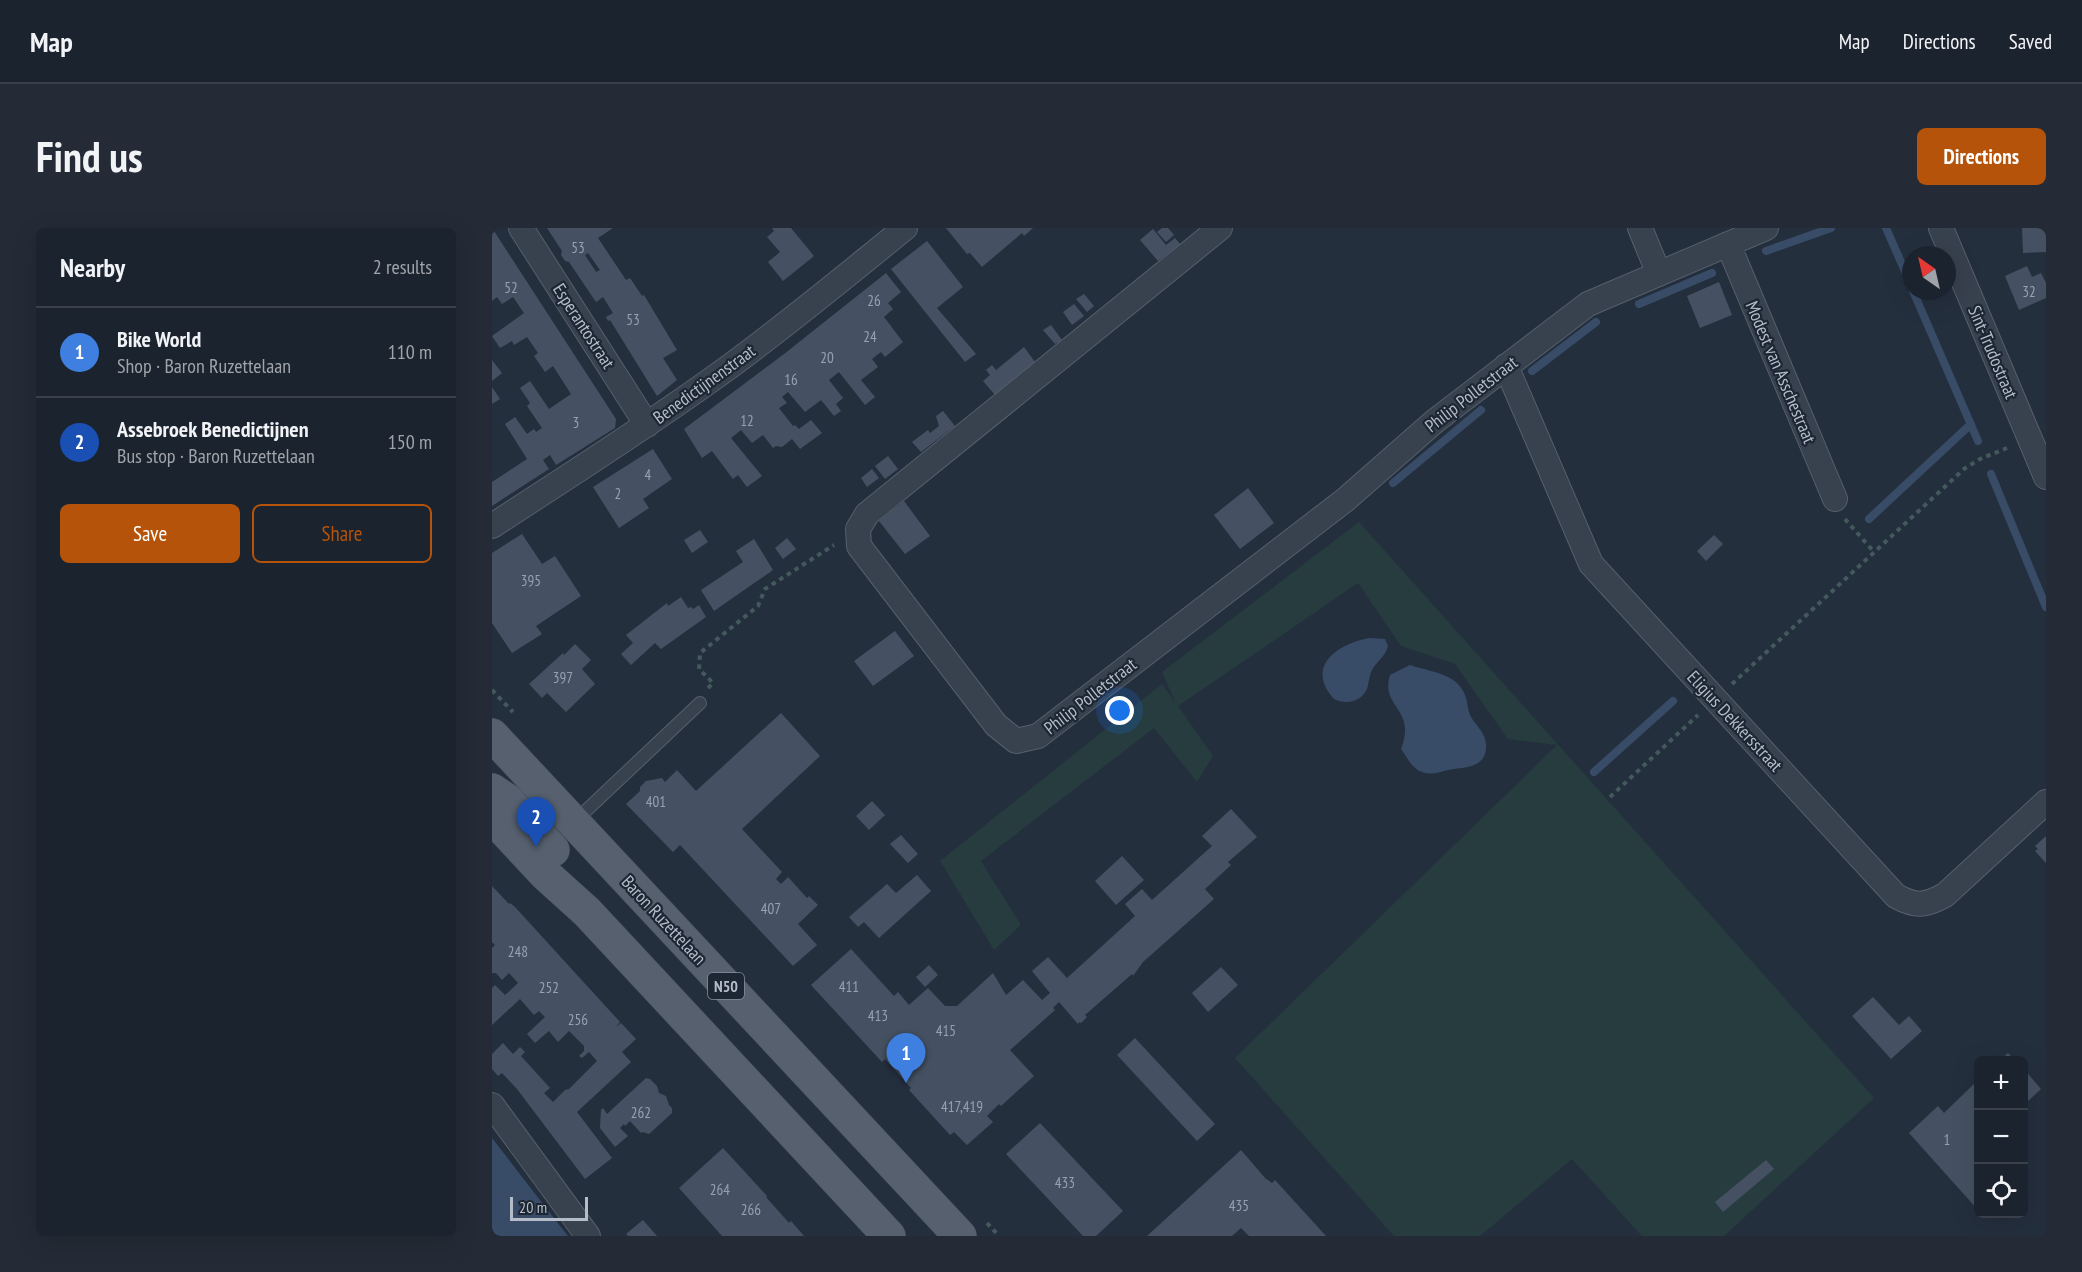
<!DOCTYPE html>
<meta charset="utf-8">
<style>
:root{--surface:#1b232e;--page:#242b36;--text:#f1f3f6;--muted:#a0a4aa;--line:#39404a;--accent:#b45309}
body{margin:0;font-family:"PT Sans Narrow",sans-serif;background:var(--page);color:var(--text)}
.controls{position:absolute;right:18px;bottom:18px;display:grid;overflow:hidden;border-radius:9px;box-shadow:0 6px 24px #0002}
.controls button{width:54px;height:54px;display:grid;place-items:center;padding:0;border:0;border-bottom:2px solid var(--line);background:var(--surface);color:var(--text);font:30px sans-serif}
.compass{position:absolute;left:1410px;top:18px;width:54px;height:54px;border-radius:50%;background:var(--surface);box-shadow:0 6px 24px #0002;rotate:326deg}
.scale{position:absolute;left:18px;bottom:15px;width:78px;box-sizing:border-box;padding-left:6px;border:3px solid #b4bcc9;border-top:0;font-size:16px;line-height:21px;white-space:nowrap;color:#b4bcc9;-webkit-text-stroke:4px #1d2633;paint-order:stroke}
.you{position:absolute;left:628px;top:483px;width:21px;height:21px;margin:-15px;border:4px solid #fff;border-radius:50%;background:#1a73e8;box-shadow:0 0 0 9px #1a73e833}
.badge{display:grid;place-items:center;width:39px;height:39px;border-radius:50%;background:var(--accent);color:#fff;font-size:20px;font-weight:700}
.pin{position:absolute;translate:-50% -50px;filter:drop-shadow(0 2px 3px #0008)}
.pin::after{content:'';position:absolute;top:32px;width:21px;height:18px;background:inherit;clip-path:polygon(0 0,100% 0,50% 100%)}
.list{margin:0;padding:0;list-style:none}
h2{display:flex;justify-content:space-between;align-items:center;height:78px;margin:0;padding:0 24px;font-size:26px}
h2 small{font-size:20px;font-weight:400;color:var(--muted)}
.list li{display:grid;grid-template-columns:39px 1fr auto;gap:18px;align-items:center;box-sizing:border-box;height:90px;padding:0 24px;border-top:2px solid var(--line)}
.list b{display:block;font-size:22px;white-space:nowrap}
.list p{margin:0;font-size:20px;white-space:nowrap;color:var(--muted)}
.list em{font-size:20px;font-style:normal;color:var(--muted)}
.actions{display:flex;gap:12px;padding:18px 24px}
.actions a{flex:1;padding:14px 0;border:2px solid var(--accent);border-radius:9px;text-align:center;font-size:21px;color:var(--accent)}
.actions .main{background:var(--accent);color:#fff}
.icon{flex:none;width:33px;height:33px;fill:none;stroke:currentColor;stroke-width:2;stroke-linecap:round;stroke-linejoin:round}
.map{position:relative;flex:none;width:1554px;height:1008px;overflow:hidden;border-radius:9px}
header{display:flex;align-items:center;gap:36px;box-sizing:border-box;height:84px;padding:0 30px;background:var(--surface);border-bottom:2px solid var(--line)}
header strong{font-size:28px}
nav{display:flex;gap:33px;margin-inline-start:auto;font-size:21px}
.intro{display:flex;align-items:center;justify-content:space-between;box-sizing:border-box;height:144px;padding:0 36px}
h1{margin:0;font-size:42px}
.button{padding:15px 27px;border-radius:9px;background:var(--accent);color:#fff;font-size:21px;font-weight:700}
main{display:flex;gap:36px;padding:0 36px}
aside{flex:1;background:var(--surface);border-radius:9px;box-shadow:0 6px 24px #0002}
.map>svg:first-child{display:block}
.green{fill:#263c3f}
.water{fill:#394c67}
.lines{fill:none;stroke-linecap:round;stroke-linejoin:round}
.stream{stroke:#394c67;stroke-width:8}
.building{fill:#455162;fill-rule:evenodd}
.lane-casing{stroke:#565f6c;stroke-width:14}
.street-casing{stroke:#565f6c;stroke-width:26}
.primary-casing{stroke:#414a57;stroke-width:34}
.path{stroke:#44595c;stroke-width:4;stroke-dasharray:4.5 4.5;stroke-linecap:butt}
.lane{stroke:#38414e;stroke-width:12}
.street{stroke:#38414e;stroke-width:24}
.primary{stroke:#56606e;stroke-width:33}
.labels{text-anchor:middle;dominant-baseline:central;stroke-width:4.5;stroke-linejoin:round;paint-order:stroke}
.number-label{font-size:15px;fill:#98a1af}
.shield{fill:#1d2633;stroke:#878f9c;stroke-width:1.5}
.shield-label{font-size:16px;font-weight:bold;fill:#b4bcc9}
.street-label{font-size:18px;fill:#b4bcc9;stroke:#1d2633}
</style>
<header>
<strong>Map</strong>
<nav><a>Map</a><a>Directions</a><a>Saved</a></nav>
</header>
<div class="intro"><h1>Find us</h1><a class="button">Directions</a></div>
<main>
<aside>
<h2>Nearby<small>2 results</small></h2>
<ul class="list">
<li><span class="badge" style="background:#3f7fe0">1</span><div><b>Bike World</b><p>Shop · Baron Ruzettelaan</p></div><em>110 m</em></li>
<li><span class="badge" style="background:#1a4fb4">2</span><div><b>Assebroek Benedictijnen</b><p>Bus stop · Baron Ruzettelaan</p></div><em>150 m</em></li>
</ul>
<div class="actions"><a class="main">Save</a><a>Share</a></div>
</aside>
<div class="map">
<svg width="1554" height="1008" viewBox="0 0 1554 1008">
<rect width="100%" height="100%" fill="#242f3e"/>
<path class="green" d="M 867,294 L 1382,870 L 1232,1008 L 1150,1008 L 1080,931 L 988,1008 L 902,1008 L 743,830 L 1065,517 L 1016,511 L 963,436 L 909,418 L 866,355 L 686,478 L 721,528 L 705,554 L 662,500 L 489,633 L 529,697 L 502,722 L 448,633 L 670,456 L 683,474 L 670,444 Z"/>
<path class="water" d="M 878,410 L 893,411 L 896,418 C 893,429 885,433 880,442 C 877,448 877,455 875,461 C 869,474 854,477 842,471 C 812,438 847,415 878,410 Z
M 918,437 C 938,444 965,445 973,467 C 976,474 975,481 979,489 C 984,498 993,504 994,516 C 996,544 966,538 952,543 C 944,545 940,547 930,544 C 920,541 915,529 909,521 C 925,480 888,480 898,447 Z
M 0,910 L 68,998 L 76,1008 L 0,1008 Z"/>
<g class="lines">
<path class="stream" d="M 1394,0 L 1419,57
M 1274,23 L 1339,0
M 1421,63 L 1486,213
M 1147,76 L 1220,45
M 1040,143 L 1104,94
M 1499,246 L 1554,379
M 901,255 L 989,182
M 1377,291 L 1479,196
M 1102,544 L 1181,473"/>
</g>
<path class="building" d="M 0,0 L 124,191 L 123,200 L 64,237 L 58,227 L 51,232 L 57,241 L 0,278 L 0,254 L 35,231 L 13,196 L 23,189 L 35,206 L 42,201 L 44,204 L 50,200 L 35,178 L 38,175 L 28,160 L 38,153 L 57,181 L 79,166 L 61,138 L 53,144 L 42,128 L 46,125 L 35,109 L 22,117 L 20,113 L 8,120 L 0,108 L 32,85 L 21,69 L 10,76 L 5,69 L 0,73 Z
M 55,0 L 121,0 L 106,10 L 134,52 L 138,50 L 150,68 L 152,67 L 185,122 L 171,130 L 185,152 L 165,168 L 118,92 L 116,93 L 114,89 L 121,85 L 111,69 L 104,74 L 77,34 L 73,33 L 69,27 L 70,23 ZM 96,25 L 108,42 L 104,44 L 93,27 Z
M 280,0 L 299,0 L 322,28 L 291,53 L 276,34 L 288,24 L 275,9 L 282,3 Z
M 454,0 L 541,0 L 532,8 L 530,5 L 490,39 L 478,25 L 475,26 Z
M 670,0 L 676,0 L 682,7 L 674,14 L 665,4 Z
M 1530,0 L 1554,0 L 1554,24 L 1531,25 Z
M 661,1 L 674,17 L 683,10 L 688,16 L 666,33 L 648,12 Z
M 435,13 L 471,59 L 445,80 L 484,126 L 473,134 L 399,41 Z
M 1535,38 L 1540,49 L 1549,45 L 1554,55 L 1554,70 L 1527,82 L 1513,48 Z
M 394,45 L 409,64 L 396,75 L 401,81 L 392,89 L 411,114 L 393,129 L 389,124 L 380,131 L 386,139 L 369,152 L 383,169 L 373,177 L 347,144 L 337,152 L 351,170 L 344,176 L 349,183 L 342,188 L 329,172 L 313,184 L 296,164 L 290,169 L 295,175 L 287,180 L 301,198 L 303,197 L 307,201 L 319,192 L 330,205 L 308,221 L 300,211 L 290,219 L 284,218 L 281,220 L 271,207 L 260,215 L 249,202 L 239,210 L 270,248 L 255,259 L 246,247 L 241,251 L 220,223 L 210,230 L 192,201 L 292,126 Z
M 1227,54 L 1240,87 L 1208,100 L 1195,68 Z
M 592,66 L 602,78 L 595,84 L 584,71 Z
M 582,76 L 592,88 L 580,97 L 571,84 Z
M 559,97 L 570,112 L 563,116 L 551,102 Z
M 532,119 L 543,134 L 503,167 L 491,153 L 498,147 L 494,142 L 500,137 L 504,142 Z
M 0,132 L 10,145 L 0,153 Z
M 0,159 L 8,171 L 0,176 Z
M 451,183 L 463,198 L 429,224 L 420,214 L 436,202 L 438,205 L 447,198 L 444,188 Z
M 161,221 L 180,251 L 151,271 L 157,280 L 127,300 L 101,259 Z
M 396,228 L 406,241 L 393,251 L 383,238 Z
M 380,241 L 387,250 L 375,259 L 369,250 Z
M 756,260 L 782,295 L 748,321 L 722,287 Z
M 412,273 L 438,308 L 413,326 L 387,293 Z
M 208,302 L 216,314 L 200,325 L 192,312 Z
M 30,306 L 50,336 L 63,328 L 89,368 L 44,398 L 50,406 L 20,425 L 0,395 L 0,325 Z
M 1222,307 L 1231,316 L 1214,333 L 1205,323 Z
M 295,310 L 304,321 L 291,331 L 283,320 Z
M 262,311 L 281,342 L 222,383 L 209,362 L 251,334 L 244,323 Z
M 189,369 L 196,380 L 199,379 L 201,381 L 207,377 L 214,389 L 169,421 L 163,415 L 139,437 L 129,426 L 141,415 L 134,407 L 175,375 L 176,378 Z
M 403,403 L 422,428 L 381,458 L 362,433 Z
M 83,416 L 99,432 L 90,441 L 103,456 L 74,484 L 55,465 L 50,470 L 37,456 L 71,425 L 72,427 Z
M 289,485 L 328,528 L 250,601 L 290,644 L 284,651 L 289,656 L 296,649 L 315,670 L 317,668 L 326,677 L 306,696 L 325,717 L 301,738 L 188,617 L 181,624 L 134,576 L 148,563 L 148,559 L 154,553 L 170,550 L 173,554 L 185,542 L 204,563 Z
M 380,573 L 393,587 L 377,602 L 364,588 Z
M 739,581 L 765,609 L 736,634 L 739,637 L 713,661 L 722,671 L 651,734 L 641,748 L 640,746 L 593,787 L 595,789 L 589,795 L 587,794 L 586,796 L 567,774 L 561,780 L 563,782 L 518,822 L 542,848 L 509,878 L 507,876 L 495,888 L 501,894 L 475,917 L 462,904 L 458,907 L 417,862 L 419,860 L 393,831 L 390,834 L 319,757 L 359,721 L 402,768 L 406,764 L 417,777 L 436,760 L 453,778 L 465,778 L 501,745 L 514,767 L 531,752 L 550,772 L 558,765 L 540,743 L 556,729 L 575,750 L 643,688 L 633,676 L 650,661 L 660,672 L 720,618 L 710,608 Z
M 409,607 L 426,626 L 416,635 L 398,616 Z
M 1554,608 L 1554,635 L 1543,623 L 1546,621 L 1543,618 Z
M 630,628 L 652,652 L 624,677 L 603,653 Z
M 425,647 L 439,663 L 387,710 L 372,694 L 366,699 L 357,689 L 395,656 L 404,665 Z
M 0,658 L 17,676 L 18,675 L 23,679 L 128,794 L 124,799 L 129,795 L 144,811 L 130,824 L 139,834 L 85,884 L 120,930 L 93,951 L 25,861 L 10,845 L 6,848 L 0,841 L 0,826 L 11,815 L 21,826 L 28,819 L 33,824 L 29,828 L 58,860 L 52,865 L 61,874 L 73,862 L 77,861 L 105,833 L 97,824 L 90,830 L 87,828 L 92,823 L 92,818 L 77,803 L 66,814 L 57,803 L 43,815 L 35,806 L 53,789 L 47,783 L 42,787 L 28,771 L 0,797 L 0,760 L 3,757 L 13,767 L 26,755 L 17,745 L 10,752 L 4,745 L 0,745 L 0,720 L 3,717 L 0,714 Z
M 437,737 L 446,747 L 433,759 L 424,749 Z
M 729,739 L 746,757 L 716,784 L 700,765 Z
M 1381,769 L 1407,797 L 1417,788 L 1430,803 L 1399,831 L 1360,788 Z
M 643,810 L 723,896 L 705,913 L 625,827 Z
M 1516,825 L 1523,832 L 1508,832 Z
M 1532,841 L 1549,861 L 1532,877 Z
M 154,850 L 158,851 L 165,858 L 167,865 L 174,868 L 177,877 L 180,880 L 180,885 L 157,906 L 151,904 L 149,905 L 138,893 L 133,898 L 132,896 L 128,900 L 136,908 L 123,919 L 108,900 L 109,882 L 111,880 L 115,886 Z
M 1486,852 L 1486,918 L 1484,920 L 1486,923 L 1486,982 L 1417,905 L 1446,878 L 1452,885 Z
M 548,895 L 631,983 L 604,1008 L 591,1008 L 514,926 Z
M 231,920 L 275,968 L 274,969 L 297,995 L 299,993 L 312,1008 L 230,1008 L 187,960 Z
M 749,922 L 773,950 L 780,955 L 783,952 L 834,1008 L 757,1008 L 749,1000 L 740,1008 L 655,1008 Z
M 1274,932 L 1282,941 L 1231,984 L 1223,974 Z
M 151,992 L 165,1008 L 136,1008 L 134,1006 Z"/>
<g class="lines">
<g class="lane-casing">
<path id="lane" d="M 82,594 L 208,475"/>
</g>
<g class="street-casing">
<path id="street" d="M 29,0 L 155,197
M 728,0 L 375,286 L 366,301 L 367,318 L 504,497 L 524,513 L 546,508 L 853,272 L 943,193 L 1096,76 L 1274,0
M 1148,0 L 1167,46
M 1449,0 L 1554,249
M 1236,16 L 1343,271
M 1014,138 L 1099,336 L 1404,668 C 1424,679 1433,678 1453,667 L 1554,574
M 0,298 C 75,249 151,201 223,149 C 289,102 351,50 413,0
M 0,877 L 96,1008"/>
</g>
<g class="primary-casing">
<path id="primary" d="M 0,507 L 468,1008
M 0,562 L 15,572 L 61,622
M 0,589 L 54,647 L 95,684 L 397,1008"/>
</g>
<path class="path" d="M 1353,291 L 1382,324
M 1240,456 L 1472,241 L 1488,231 L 1515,220
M 216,460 L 221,455 L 207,441 L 208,425 L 266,378 L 273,361 L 342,317
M 0,462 L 21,484
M 1118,569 L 1206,487
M 495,995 L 507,1008"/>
<use href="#lane" class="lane"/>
<use href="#street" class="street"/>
<use href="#primary" class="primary"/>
</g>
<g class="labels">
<g class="number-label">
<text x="86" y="19">53</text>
<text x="19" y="59">52</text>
<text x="1537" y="63">32</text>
<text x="382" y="72">26</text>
<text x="141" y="91">53</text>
<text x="378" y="108">24</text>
<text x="335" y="129">20</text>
<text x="299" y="151">16</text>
<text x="255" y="192">12</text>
<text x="84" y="194">3</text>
<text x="156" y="246">4</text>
<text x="126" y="265">2</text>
<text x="39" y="352">395</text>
<text x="71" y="449">397</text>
<text x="164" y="573">401</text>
<text x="279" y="680">407</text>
<text x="26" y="723">248</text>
<text x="357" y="758">411</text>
<text x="57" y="759">252</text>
<text x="386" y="787">413</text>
<text x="86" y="791">256</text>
<text x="454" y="802">415</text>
<text x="470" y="878">417,419</text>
<text x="149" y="884">262</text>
<text x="1455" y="911">1</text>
<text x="573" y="954">433</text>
<text x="228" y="961">264</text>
<text x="747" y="977">435</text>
<text x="259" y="981">266</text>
</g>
<rect class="shield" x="216" y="745" width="36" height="26" rx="4.5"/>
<g class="shield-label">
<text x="234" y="758">N50</text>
</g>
<g class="street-label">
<text transform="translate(92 98) rotate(57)">Esperantostraat</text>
<text transform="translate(1501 124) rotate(67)">Sint-Trudostraat</text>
<text transform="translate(1289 144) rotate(67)">Modest van Asschestraat</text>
<text transform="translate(212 156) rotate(-36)">Benedictijnenstraat</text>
<text transform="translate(979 166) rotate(-38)">Philip Polletstraat</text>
<text transform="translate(598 468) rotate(-38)">Philip Polletstraat</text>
<text transform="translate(1243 493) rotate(47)">Eligius Dekkersstraat</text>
<text transform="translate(172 692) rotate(47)">Baron Ruzettelaan</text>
</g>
</g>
</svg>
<div class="controls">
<button>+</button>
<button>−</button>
<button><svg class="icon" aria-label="locate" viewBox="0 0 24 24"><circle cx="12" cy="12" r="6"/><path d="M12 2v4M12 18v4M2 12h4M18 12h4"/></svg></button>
</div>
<svg class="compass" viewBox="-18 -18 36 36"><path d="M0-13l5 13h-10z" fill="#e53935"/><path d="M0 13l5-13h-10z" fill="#a0a4aa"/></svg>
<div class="scale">20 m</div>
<div class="you"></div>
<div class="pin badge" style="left:414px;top:855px;background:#3f7fe0">1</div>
<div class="pin badge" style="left:44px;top:619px;background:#1a4fb4">2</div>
</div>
</main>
